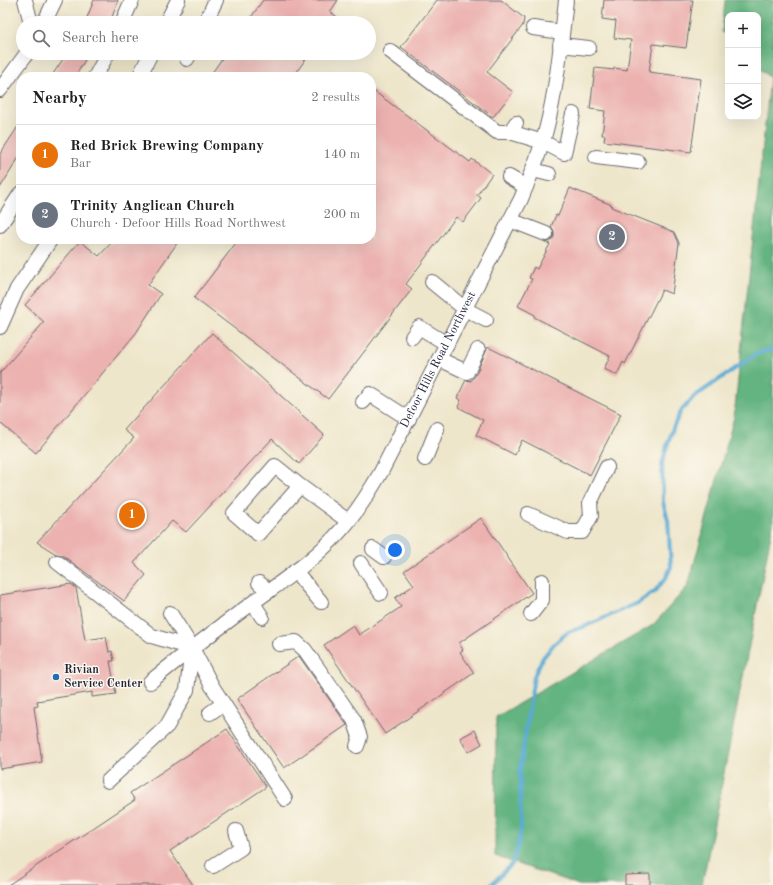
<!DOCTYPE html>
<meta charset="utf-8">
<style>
:root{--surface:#fff;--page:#f2f2f2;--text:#202124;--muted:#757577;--line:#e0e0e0;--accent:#1f6fb2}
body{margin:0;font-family:"Old Standard TT",serif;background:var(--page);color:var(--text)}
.controls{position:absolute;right:12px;top:12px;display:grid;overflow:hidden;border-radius:8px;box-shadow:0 4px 16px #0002}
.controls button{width:36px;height:36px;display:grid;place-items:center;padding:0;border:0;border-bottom:1px solid var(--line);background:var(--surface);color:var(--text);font:20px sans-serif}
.you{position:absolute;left:395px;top:550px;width:14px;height:14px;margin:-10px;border:3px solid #fff;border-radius:50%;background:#1a73e8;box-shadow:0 0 0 6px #1a73e833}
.badge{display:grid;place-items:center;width:26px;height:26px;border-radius:50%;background:var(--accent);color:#fff;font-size:13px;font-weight:700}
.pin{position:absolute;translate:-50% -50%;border:2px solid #fff;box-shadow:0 1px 4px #0006}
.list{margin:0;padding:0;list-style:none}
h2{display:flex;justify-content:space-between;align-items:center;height:52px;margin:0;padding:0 16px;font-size:17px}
h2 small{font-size:13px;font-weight:400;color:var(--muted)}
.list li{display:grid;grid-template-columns:26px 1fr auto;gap:12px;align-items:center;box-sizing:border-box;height:60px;padding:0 16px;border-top:1px solid var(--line)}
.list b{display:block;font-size:15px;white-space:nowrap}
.list p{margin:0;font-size:13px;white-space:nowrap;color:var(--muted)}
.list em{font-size:13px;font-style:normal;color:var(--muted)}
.icon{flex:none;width:22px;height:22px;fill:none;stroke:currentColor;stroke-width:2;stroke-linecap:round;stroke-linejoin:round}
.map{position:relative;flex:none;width:773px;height:885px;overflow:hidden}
.search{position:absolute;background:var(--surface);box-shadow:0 4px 16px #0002;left:16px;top:16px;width:360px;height:44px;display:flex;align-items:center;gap:10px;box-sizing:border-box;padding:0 14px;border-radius:22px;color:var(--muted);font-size:15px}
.panel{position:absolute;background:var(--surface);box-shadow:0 4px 16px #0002;left:16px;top:72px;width:360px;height:172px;border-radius:16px}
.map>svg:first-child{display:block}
.forest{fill:#63b480;stroke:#426b5e}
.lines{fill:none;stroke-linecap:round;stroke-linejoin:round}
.stream{stroke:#59aad4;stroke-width:4}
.building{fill:#ecb2b0}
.minor-casing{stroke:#69676d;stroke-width:16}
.minor{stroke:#fff;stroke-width:14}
.poi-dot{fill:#1f6fb2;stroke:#fbf7ec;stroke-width:1.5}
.labels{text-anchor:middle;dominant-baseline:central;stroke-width:3;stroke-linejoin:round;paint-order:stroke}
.street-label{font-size:12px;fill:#22223b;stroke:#fbf7ec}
.poi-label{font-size:12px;font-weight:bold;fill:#22223b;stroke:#fbf7ec;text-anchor:start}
</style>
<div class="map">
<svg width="773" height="885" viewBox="0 0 773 885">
<rect width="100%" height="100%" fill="#fbf7ec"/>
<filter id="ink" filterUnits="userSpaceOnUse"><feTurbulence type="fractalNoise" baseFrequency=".025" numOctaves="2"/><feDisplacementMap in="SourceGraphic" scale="8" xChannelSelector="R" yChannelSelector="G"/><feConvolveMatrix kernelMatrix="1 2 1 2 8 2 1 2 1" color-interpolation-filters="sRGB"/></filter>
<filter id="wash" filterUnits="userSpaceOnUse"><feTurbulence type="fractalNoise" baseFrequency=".012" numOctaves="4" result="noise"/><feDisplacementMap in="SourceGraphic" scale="16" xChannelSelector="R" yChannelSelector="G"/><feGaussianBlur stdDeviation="0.9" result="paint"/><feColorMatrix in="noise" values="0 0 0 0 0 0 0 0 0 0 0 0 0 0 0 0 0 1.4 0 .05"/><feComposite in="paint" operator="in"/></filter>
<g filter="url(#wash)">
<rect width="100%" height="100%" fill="#eee6ca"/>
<path class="forest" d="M 725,0 L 773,0 L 773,524 L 702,885 L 579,885 L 495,856 L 496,717 L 653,625 L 688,586 L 734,417 L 770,78 L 758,67 L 758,15 L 728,15 L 728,38 L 722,32 Z"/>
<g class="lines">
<path class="stream" d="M 491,885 L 513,863 L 518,845 L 521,826 L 520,769 L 534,676 L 542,659 L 554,644 L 568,632 L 586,626 L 638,603 L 654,592 L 666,578 L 671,567 L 668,520 L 663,502 L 662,464 L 667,446 L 673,428 L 681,411 L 694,397 L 756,354 L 773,349"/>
</g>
<g id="blocks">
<path class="building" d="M 94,0 L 118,0 L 110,23 L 85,23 Z
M 263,0 L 338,0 L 330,12 L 336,16 L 331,23 L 247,23 Z
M 437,0 L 501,0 L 524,18 L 523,25 L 487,72 L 513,92 L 493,117 L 401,47 Z
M 604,0 L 693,0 L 686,48 L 653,44 L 649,72 L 701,79 L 691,152 L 604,141 L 605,135 L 602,135 L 605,111 L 590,109 L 595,68 L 614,70 L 614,68 L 627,70 L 631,40 L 614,38 L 616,21 L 602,19 Z
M 67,53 L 89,53 L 75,77 L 51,77 Z
M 226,53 L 310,53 L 293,77 L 209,77 Z
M 371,89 L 470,162 L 472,159 L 492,174 L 477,195 L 481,198 L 463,222 L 456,217 L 406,284 L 412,289 L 328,399 L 194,298 L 239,239 L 371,239 Z
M 21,122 L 21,154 L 0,188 L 0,154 Z
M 570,188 L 612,205 L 611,207 L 674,232 L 679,243 L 672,294 L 662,290 L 625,364 L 623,362 L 617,375 L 604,369 L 610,356 L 534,317 L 535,315 L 518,306 L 532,279 L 529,278 L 534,267 L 537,269 L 550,244 L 545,242 L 551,241 L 554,237 L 554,232 L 551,227 L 556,215 L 558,216 Z
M 115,239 L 180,239 L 148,285 L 161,294 L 136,333 L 36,453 L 0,423 L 0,373 L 44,322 L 25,305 L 80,241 L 99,256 Z
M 212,333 L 324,435 L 299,464 L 272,439 L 186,532 L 172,521 L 134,563 L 146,575 L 124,601 L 62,555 L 56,554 L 37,542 L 134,438 L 124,430 Z
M 488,347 L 621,414 L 590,475 L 522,440 L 515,455 L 476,435 L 483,420 L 458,407 L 461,400 L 457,398 L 466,380 L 471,381 L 475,376 Z
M 481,518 L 532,593 L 459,643 L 463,650 L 460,652 L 474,673 L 385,734 L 324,645 L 353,625 L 359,635 L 401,607 L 395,598 L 414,585 L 404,571 Z
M 71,584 L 76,588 L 85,640 L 106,637 L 109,652 L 112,651 L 114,661 L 110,661 L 116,694 L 92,697 L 92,692 L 37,701 L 38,706 L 34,707 L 42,762 L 0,769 L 0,595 Z
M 299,656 L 347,725 L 284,768 L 237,699 Z
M 227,729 L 266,787 L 170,851 L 193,885 L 8,885 L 135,800 L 130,793 Z
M 475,730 L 482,744 L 468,752 L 460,738 Z
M 650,874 L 650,885 L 625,885 L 625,875 Z"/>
</g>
</g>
<g filter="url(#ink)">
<use href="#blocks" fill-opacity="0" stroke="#69676d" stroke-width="1"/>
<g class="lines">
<g class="minor-casing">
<g id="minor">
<path d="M 25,0 L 31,23"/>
<path d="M 44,23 L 55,0"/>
<path d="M 122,23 L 132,0"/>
<path d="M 166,23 L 178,0"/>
<path d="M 205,23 L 216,0"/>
<path d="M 533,28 L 562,32"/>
<path d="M 560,45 L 589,48"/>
<path d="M 390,51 L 497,132 L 510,132 L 516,123"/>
<path d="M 187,59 L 190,53"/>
<path d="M 95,77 L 108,53"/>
<path d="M 139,77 L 151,53"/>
<path d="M 0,90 L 27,53"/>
<path d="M 510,132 L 543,142 L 564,153 L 573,114"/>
<path d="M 596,157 L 638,162"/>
<path d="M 533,170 L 549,174"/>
<path d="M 509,177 L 526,187"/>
<path d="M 510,220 L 546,234"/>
<path d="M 0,225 L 21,193"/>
<path d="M 432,282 L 465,309 L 486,320"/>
<path d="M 0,327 L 17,289 L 51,239"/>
<path d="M 412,337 L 419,327 L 447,344"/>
<path d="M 439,359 L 467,372 L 478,350"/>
<path d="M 363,402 L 370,394 L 409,419"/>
<path d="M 425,459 L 437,429"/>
<path d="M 300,486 L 258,534 L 234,513 L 275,466 L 300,486 L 348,521"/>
<path d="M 528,514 L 568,532 L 582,532 L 591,516 L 590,503 L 607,467"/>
<path d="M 373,549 L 384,557"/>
<path d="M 57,562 L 152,636 L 192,648"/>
<path d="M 361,563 L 381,593"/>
<path d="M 295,571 L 321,602"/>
<path d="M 259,583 L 269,591"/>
<path d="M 253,603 L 262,617"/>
<path d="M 170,613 L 192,648 L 212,686 L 285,799"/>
<path d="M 531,614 L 542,600 L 542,581"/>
<path d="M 279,644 L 296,642 L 305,650 L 354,720 L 360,737 L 357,746"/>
<path id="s1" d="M 150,682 C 184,654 220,627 255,601 C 285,579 317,558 342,529 C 357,512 369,493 381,472 L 521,199 C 530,176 540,154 546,130 C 557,88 561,43 566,0"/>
<path d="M 210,713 L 223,704"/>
<path d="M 108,781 L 167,726 L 187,690 L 192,648"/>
<path d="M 213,866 L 241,848 L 236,831"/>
</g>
</g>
<use href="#minor" class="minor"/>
</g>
</g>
<circle class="poi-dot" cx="56" cy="677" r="4"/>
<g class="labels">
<g class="street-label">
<text stroke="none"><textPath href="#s1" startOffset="441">Defoor Hills Road Northwest</textPath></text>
</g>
<g class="poi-label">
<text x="64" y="670">Rivian<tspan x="64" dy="14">Service Center</tspan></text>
</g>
</g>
</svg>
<div class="controls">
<button>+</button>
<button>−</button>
<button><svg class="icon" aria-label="layers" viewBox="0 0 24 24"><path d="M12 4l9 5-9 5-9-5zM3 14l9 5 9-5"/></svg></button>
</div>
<div class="you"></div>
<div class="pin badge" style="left:132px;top:515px;background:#e8710a">1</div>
<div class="pin badge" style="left:612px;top:237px;background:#6b7280">2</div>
<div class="search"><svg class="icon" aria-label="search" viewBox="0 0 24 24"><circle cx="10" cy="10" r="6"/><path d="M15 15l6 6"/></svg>Search here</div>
<section class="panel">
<h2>Nearby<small>2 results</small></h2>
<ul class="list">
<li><span class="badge" style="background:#e8710a">1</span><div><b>Red Brick Brewing Company</b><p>Bar</p></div><em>140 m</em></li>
<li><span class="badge" style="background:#6b7280">2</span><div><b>Trinity Anglican Church</b><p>Church · Defoor Hills Road Northwest</p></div><em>200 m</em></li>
</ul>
</section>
</div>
